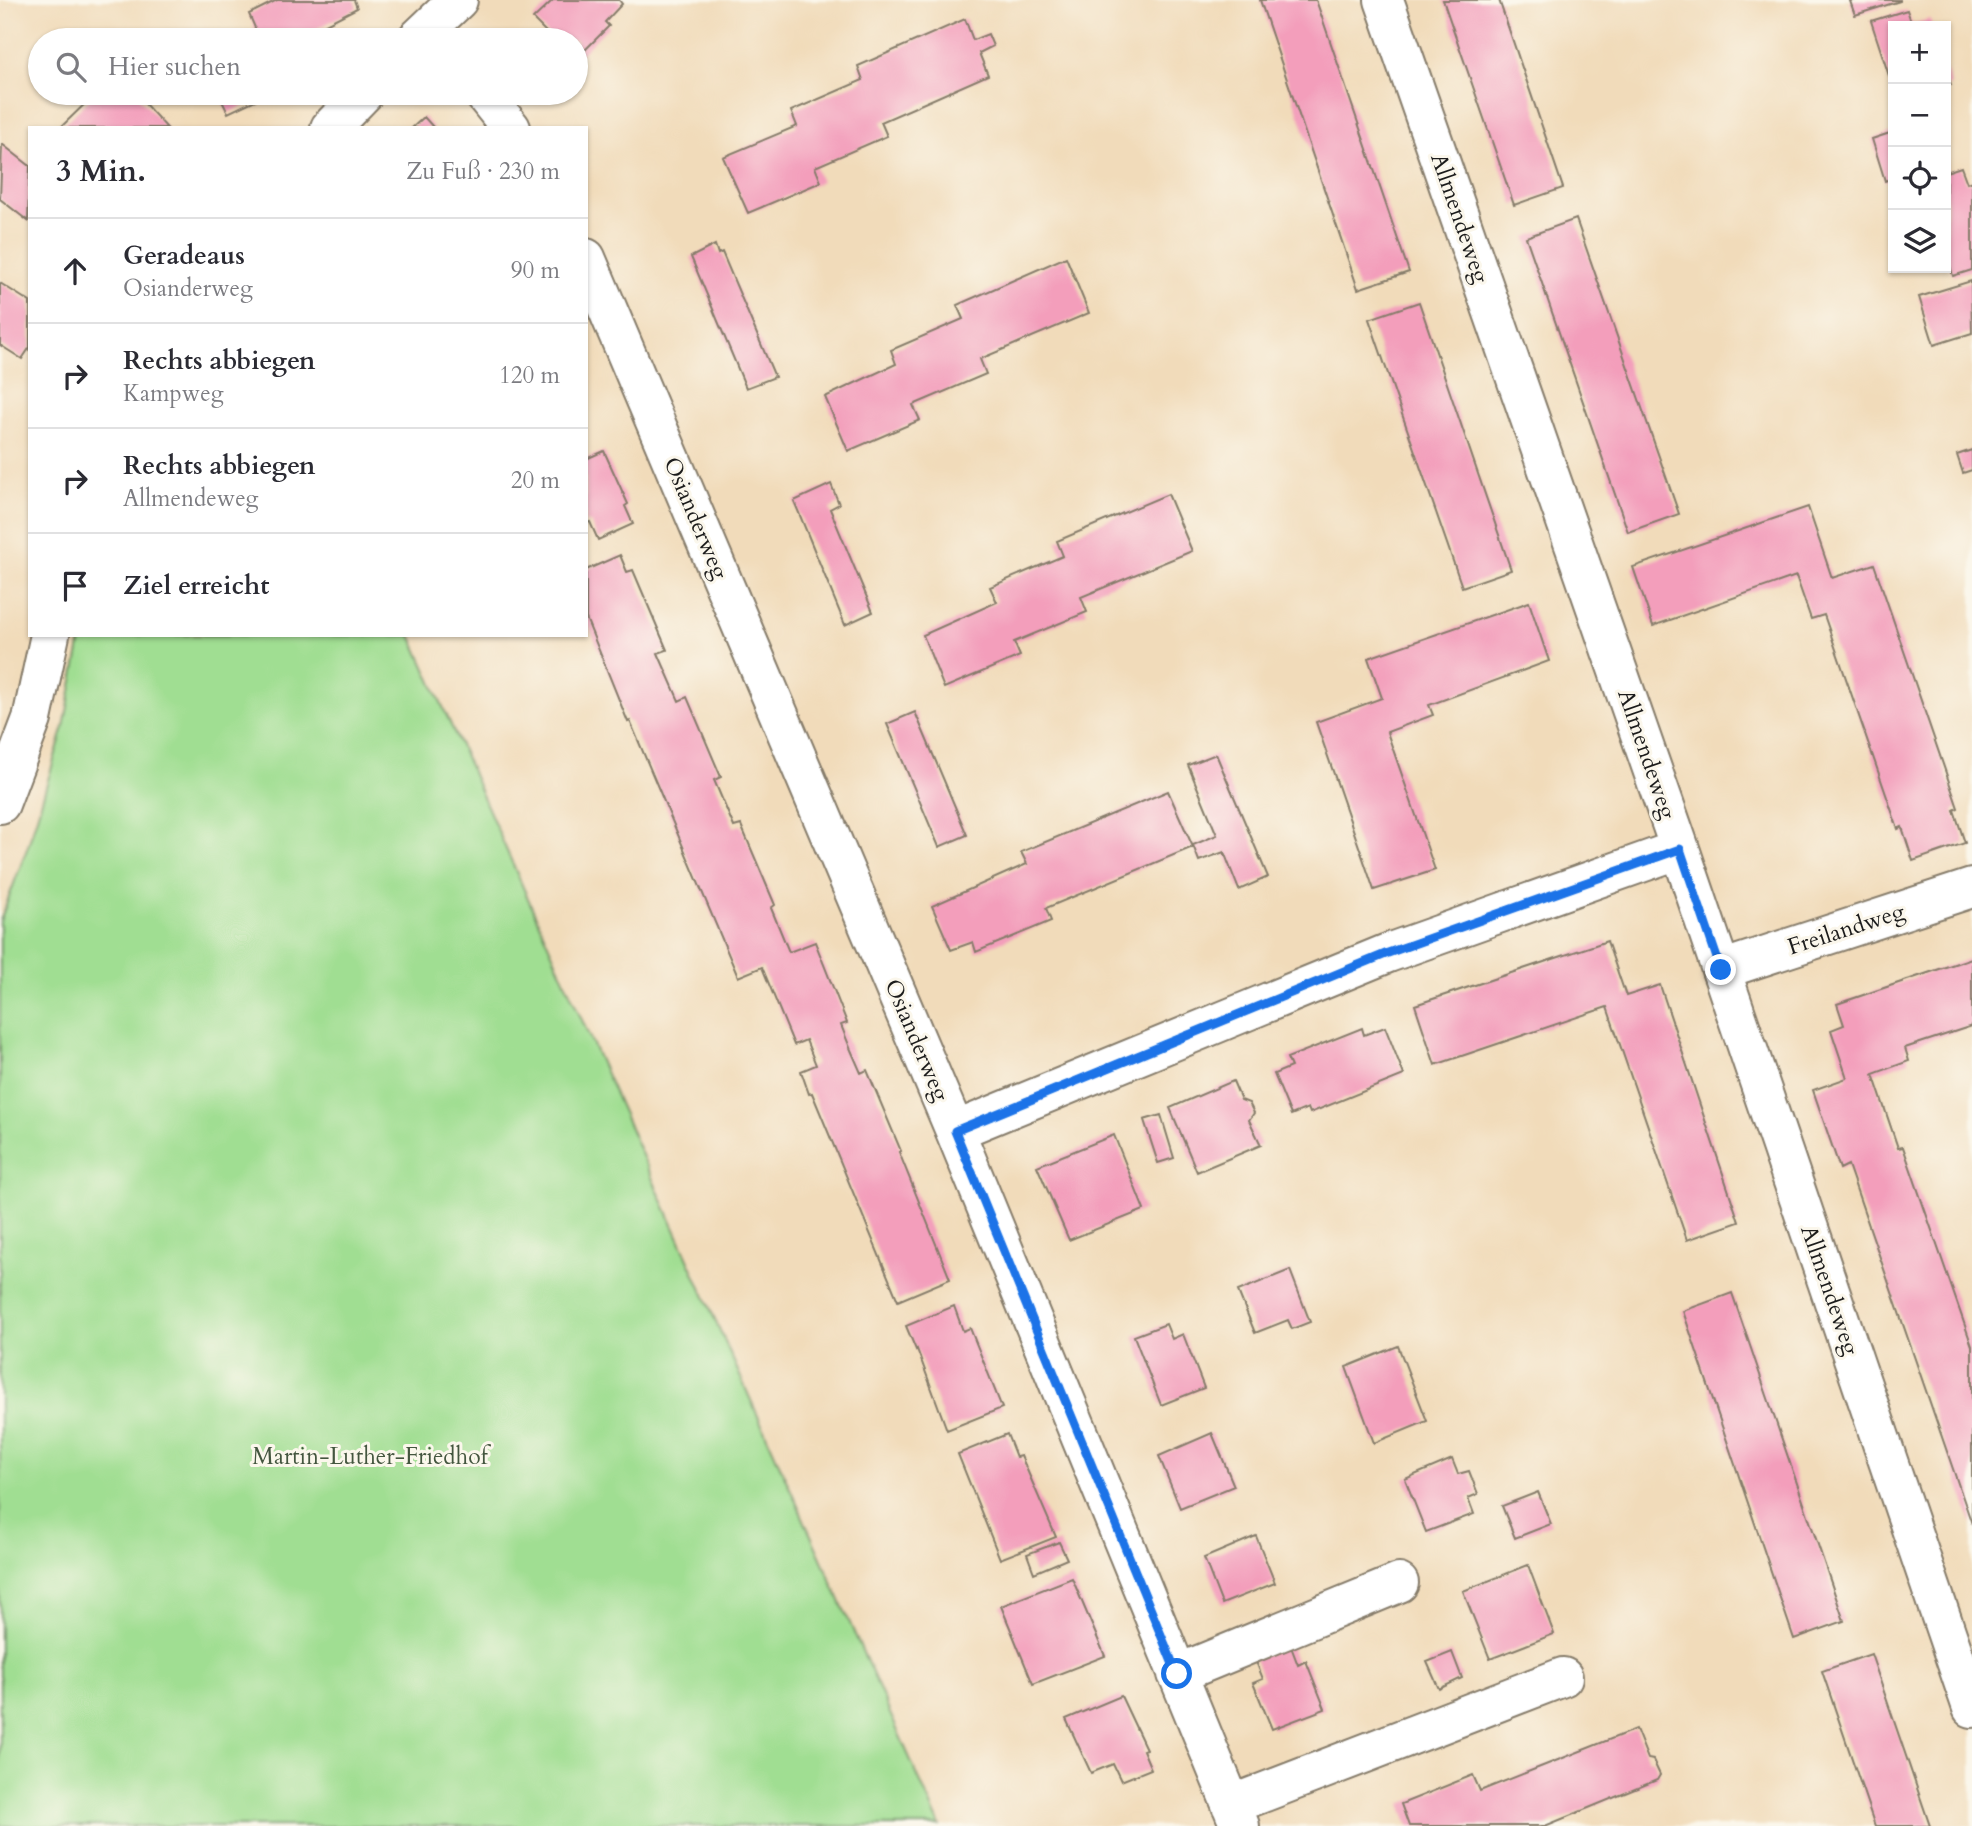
<!DOCTYPE html>
<html lang="de">
<meta charset="utf-8">
<style>
:root{--surface:#fff;--page:#f7f7f7;--text:#2b2b33;--muted:#7c7c81;--line:#e1e1e2}
body{margin:0;font-family:Cardo,serif;background:var(--page);color:var(--text)}
.controls{position:absolute;right:21px;top:21px;display:grid;overflow:hidden;border-radius:0px;box-shadow:0 2px 5px #0004}
.controls button{width:63px;height:63px;display:grid;place-items:center;padding:0;border:0;border-bottom:2px solid var(--line);background:var(--surface);color:var(--text);font:35px sans-serif}
.stop{position:absolute;width:21px;height:21px;margin:-16px;border:5px solid #1a73e8;border-radius:50%;background:#fff}
.stop.end{background:#1a73e8;border-color:#fff;box-shadow:0 2px 7px #0008}
.list{margin:0;padding:0;list-style:none}
h2{display:flex;justify-content:space-between;align-items:center;height:91px;margin:0;padding:0 28px;font-size:30px}
h2 small{font-size:23px;font-weight:400;color:var(--muted)}
.list li{display:grid;grid-template-columns:46px 1fr auto;gap:21px;align-items:center;box-sizing:border-box;height:105px;padding:0 28px;border-top:2px solid var(--line)}
.list b{display:block;font-size:26px;white-space:nowrap}
.list p{margin:0;font-size:23px;white-space:nowrap;color:var(--muted)}
.list em{font-size:23px;font-style:normal;color:var(--muted)}
.icon{flex:none;width:38px;height:38px;fill:none;stroke:currentColor;stroke-width:2;stroke-linecap:round;stroke-linejoin:round}
.map{position:relative;flex:none;width:1972px;height:1826px;overflow:hidden}
.search{position:absolute;background:var(--surface);box-shadow:0 2px 5px #0004;left:28px;top:28px;width:560px;height:77px;display:flex;align-items:center;gap:18px;box-sizing:border-box;padding:0 24px;border-radius:38px;color:var(--muted);font-size:26px}
.panel{position:absolute;background:var(--surface);box-shadow:0 2px 5px #0004;left:28px;top:126px;width:560px;height:511px;border-radius:0px}
.map>svg:first-child{display:block}
.green{fill:#a0de92;stroke:#5e7d57;stroke-width:2}
.building{fill:#f39ebb}
.lines{fill:none;stroke-linecap:round;stroke-linejoin:round}
.minor-casing{stroke:#867c6b;stroke-width:42}
.minor{stroke:#fff;stroke-width:38}
.route{stroke:#1a73e8;stroke-width:9}
.labels{text-anchor:middle;dominant-baseline:central;stroke-width:6;stroke-linejoin:round;paint-order:stroke}
.street-label{font-size:23px;fill:#1c1c1c;stroke:#fbf7ec}
.park-label{font-size:23px;fill:#44563f;stroke:#fbf7ec}
</style>
<div class="map">
<svg width="1972" height="1826" viewBox="0 0 1972 1826">
<rect width="100%" height="100%" fill="#fbf7ec"/>
<filter id="ink" filterUnits="userSpaceOnUse"><feTurbulence type="fractalNoise" baseFrequency=".0143" numOctaves="2"/><feDisplacementMap in="SourceGraphic" scale="14" xChannelSelector="R" yChannelSelector="G"/><feConvolveMatrix kernelMatrix="1 2 1 2 8 2 1 2 1" color-interpolation-filters="sRGB"/></filter>
<filter id="wash" filterUnits="userSpaceOnUse"><feTurbulence type="fractalNoise" baseFrequency=".00686" numOctaves="4" result="noise"/><feDisplacementMap in="SourceGraphic" scale="28" xChannelSelector="R" yChannelSelector="G"/><feGaussianBlur stdDeviation="1.57" result="paint"/><feColorMatrix in="noise" values="0 0 0 0 0 0 0 0 0 0 0 0 0 0 0 0 0 1.4 0 .05"/><feComposite in="paint" operator="in"/></filter>
<g filter="url(#wash)">
<rect width="100%" height="100%" fill="#f1dbba"/>
<path class="green" d="M 82,635 L 411,635 L 940,1826 L 0,1826 L 0,921 L 28,846 L 64,727 Z"/>
<g id="blocks">
<path class="building" d="M 277,0 L 354,0 L 357,8 L 306,34 L 309,40 L 253,40 L 259,37 L 249,14 Z
M 553,0 L 619,0 L 622,4 L 605,22 L 609,26 L 576,59 L 576,40 L 554,40 L 533,19 Z
M 1260,0 L 1316,0 L 1409,272 L 1358,289 Z
M 1443,0 L 1499,0 L 1563,188 L 1514,205 Z
M 1855,0 L 1900,0 L 1900,1 L 1855,15 L 1850,1 Z
M 1907,10 L 1912,24 L 1930,19 L 1932,26 L 1893,26 L 1893,88 L 1871,21 Z
M 965,19 L 973,40 L 988,34 L 993,46 L 979,53 L 988,75 L 881,122 L 887,136 L 815,167 L 821,182 L 748,213 L 723,157 L 797,126 L 791,111 L 863,80 L 858,66 Z
M 1946,69 L 1951,85 L 1946,87 Z
M 96,93 L 135,93 L 167,128 L 60,128 Z
M 218,93 L 270,93 L 228,113 Z
M 424,117 L 434,128 L 412,128 Z
M 1893,132 L 1893,178 L 1885,181 L 1872,139 Z
M 2,144 L 30,166 L 28,221 L 0,199 Z
M 1961,167 L 1967,183 L 1972,181 L 1972,270 L 1953,276 L 1946,253 L 1946,172 Z
M 1576,219 L 1679,514 L 1628,532 L 1526,237 Z
M 715,245 L 718,254 L 722,252 L 775,377 L 746,388 L 691,257 Z
M 1066,257 L 1089,313 L 980,359 L 986,374 L 913,405 L 920,420 L 848,451 L 825,397 L 896,364 L 891,350 L 963,319 L 957,305 Z
M 1971,281 L 1972,333 L 1934,345 L 1919,297 Z
M 0,283 L 30,302 L 30,347 L 22,359 L 0,345 Z
M 1419,302 L 1511,570 L 1462,587 L 1369,319 Z
M 1972,450 L 1972,470 L 1963,473 L 1957,455 Z
M 604,451 L 628,504 L 625,506 L 633,524 L 598,540 L 590,522 L 586,523 L 586,459 Z
M 831,484 L 839,504 L 830,509 L 873,612 L 845,625 L 794,501 Z
M 1168,494 L 1192,551 L 1081,597 L 1087,612 L 1014,642 L 1020,656 L 944,688 L 923,635 L 997,602 L 990,587 L 1063,556 L 1057,541 Z
M 1808,507 L 1832,578 L 1874,564 L 1958,808 L 1954,810 L 1965,843 L 1913,861 L 1902,827 L 1898,829 L 1824,615 L 1811,619 L 1796,576 L 1653,626 L 1633,567 Z
M 620,555 L 627,572 L 633,570 L 667,650 L 658,653 L 679,701 L 687,697 L 721,777 L 714,780 L 734,827 L 741,825 L 775,905 L 771,908 L 789,952 L 815,942 L 847,1023 L 841,1025 L 851,1050 L 861,1073 L 867,1070 L 901,1151 L 899,1152 L 950,1279 L 898,1301 L 812,1093 L 809,1094 L 801,1071 L 816,1065 L 806,1040 L 794,1045 L 762,967 L 738,977 L 630,721 L 628,722 L 586,618 L 586,570 Z
M 1529,602 L 1549,661 L 1429,705 L 1433,715 L 1387,732 L 1435,870 L 1374,890 L 1316,722 L 1382,698 L 1368,658 Z
M 915,712 L 967,835 L 939,847 L 887,724 Z
M 1216,754 L 1268,877 L 1239,890 L 1224,852 L 1199,861 L 1193,845 L 1217,835 L 1188,765 Z
M 1168,791 L 1193,847 L 1046,908 L 1051,921 L 976,952 L 973,942 L 951,950 L 932,906 L 1027,864 L 1021,852 Z
M 1607,941 L 1626,996 L 1660,985 L 1739,1222 L 1687,1240 L 1607,1007 L 1435,1065 L 1415,1005 Z
M 1972,958 L 1972,1026 L 1905,1048 L 1909,1061 L 1873,1074 L 1898,1148 L 1903,1147 L 1972,1346 L 1972,1524 L 1848,1165 L 1840,1169 L 1813,1090 L 1847,1078 L 1831,1030 L 1844,1025 L 1837,1004 Z
M 1385,1027 L 1404,1075 L 1310,1113 L 1308,1108 L 1291,1115 L 1274,1074 L 1291,1067 L 1287,1058 L 1362,1028 L 1364,1035 Z
M 1233,1081 L 1241,1100 L 1249,1103 L 1254,1113 L 1249,1120 L 1261,1145 L 1197,1172 L 1170,1108 Z
M 1161,1115 L 1174,1158 L 1158,1163 L 1144,1120 Z
M 1114,1135 L 1144,1210 L 1069,1240 L 1037,1166 Z
M 1290,1270 L 1310,1322 L 1292,1329 L 1288,1320 L 1255,1333 L 1238,1291 Z
M 1732,1293 L 1844,1621 L 1794,1639 L 1683,1311 Z
M 954,1306 L 963,1331 L 970,1328 L 1002,1408 L 947,1430 L 917,1349 L 916,1350 L 906,1326 Z
M 1166,1324 L 1172,1339 L 1183,1334 L 1204,1388 L 1161,1405 L 1134,1336 Z
M 1398,1346 L 1427,1421 L 1374,1443 L 1346,1367 Z
M 1212,1433 L 1234,1486 L 1180,1508 L 1159,1456 Z
M 1007,1434 L 1016,1457 L 1021,1456 L 1056,1537 L 1000,1559 L 958,1454 Z
M 1452,1459 L 1458,1474 L 1469,1471 L 1478,1494 L 1468,1498 L 1474,1514 L 1426,1532 L 1405,1479 Z
M 1538,1492 L 1551,1524 L 1515,1538 L 1502,1506 Z
M 1256,1536 L 1275,1583 L 1222,1604 L 1204,1558 Z
M 1059,1542 L 1067,1559 L 1034,1573 L 1027,1554 Z
M 1528,1565 L 1554,1634 L 1490,1659 L 1463,1591 Z
M 1072,1578 L 1105,1656 L 1033,1684 L 1001,1606 Z
M 1290,1644 L 1298,1665 L 1306,1661 L 1325,1709 L 1272,1729 L 1253,1683 L 1263,1679 L 1255,1659 Z
M 1452,1652 L 1462,1678 L 1439,1689 L 1427,1662 Z
M 1871,1654 L 1930,1826 L 1875,1826 L 1822,1671 Z
M 1121,1696 L 1146,1749 L 1143,1750 L 1151,1769 L 1121,1781 L 1113,1764 L 1091,1773 L 1066,1719 Z
M 1636,1729 L 1648,1759 L 1653,1760 L 1660,1775 L 1657,1780 L 1545,1826 L 1409,1826 L 1401,1804 L 1473,1775 L 1480,1791 Z"/>
</g>
</g>
<g filter="url(#ink)">
<use href="#blocks" fill-opacity="0" stroke="#867c6b" stroke-width="2"/>
<g class="lines">
<g class="minor-casing">
<path id="minor" d="M 1384,0 L 1680,849 L 1972,1708
M 416,40 L 458,0
M 483,93 L 511,128
M 330,128 L 364,93
M 586,258 L 955,1131 L 1240,1826
M 0,804 L 32,719 L 50,635
M 1721,970 L 1972,888
M 955,1131 L 1388,953 L 1680,849
M 1177,1674 L 1399,1583
M 1231,1805 L 1563,1677"/>
</g>
<use href="#minor" class="minor"/>
</g>
</g>
<g class="lines" filter="url(#ink)">
<path class="route" d="M 1177,1674 L 955,1131 L 1388,953 L 1680,849 L 1721,970"/>
</g>
<g class="labels">
<g class="street-label">
<text transform="translate(1460 218) rotate(71)">Allmendeweg</text>
<text transform="translate(696 518) rotate(67)">Osianderweg</text>
<text transform="translate(1647 754) rotate(71)">Allmendeweg</text>
<text transform="translate(1846 929) rotate(-18)">Freilandweg</text>
<text transform="translate(917 1040) rotate(67)">Osianderweg</text>
<text transform="translate(1830 1290) rotate(71)">Allmendeweg</text>
</g>
<g class="park-label">
<text x="370" y="1456">Martin-Luther-Friedhof</text>
</g>
</g>
</svg>
<div class="controls">
<button>+</button>
<button>−</button>
<button><svg class="icon" aria-label="locate" viewBox="0 0 24 24"><circle cx="12" cy="12" r="6"/><path d="M12 2v4M12 18v4M2 12h4M18 12h4"/></svg></button>
<button><svg class="icon" aria-label="layers" viewBox="0 0 24 24"><path d="M12 4l9 5-9 5-9-5zM3 14l9 5 9-5"/></svg></button>
</div>
<div class="stop" style="left:1177px;top:1674px"></div>
<div class="stop end" style="left:1721px;top:970px"></div>
<div class="search"><svg class="icon" aria-label="search" viewBox="0 0 24 24"><circle cx="10" cy="10" r="6"/><path d="M15 15l6 6"/></svg>Hier suchen</div>
<section class="panel">
<h2>3 Min.<small>Zu Fuß · 230 m</small></h2>
<ul class="list">
<li><svg class="icon" aria-label="ahead" viewBox="0 0 24 24"><path d="M12 20V5M6 11l6-6 6 6"/></svg><div><b>Geradeaus</b><p>Osianderweg</p></div><em>90 m</em></li>
<li><svg class="icon" aria-label="right" viewBox="0 0 24 24"><path d="M7 20v-9h11M14 6l5 5-5 5"/></svg><div><b>Rechts abbiegen</b><p>Kampweg</p></div><em>120 m</em></li>
<li><svg class="icon" aria-label="right" viewBox="0 0 24 24"><path d="M7 20v-9h11M14 6l5 5-5 5"/></svg><div><b>Rechts abbiegen</b><p>Allmendeweg</p></div><em>20 m</em></li>
<li><svg class="icon" aria-label="arrive" viewBox="0 0 24 24"><path d="M6 21V4h12l-3 4 3 4H6"/></svg><div><b>Ziel erreicht</b></div></li>
</ul>
</section>
</div>
